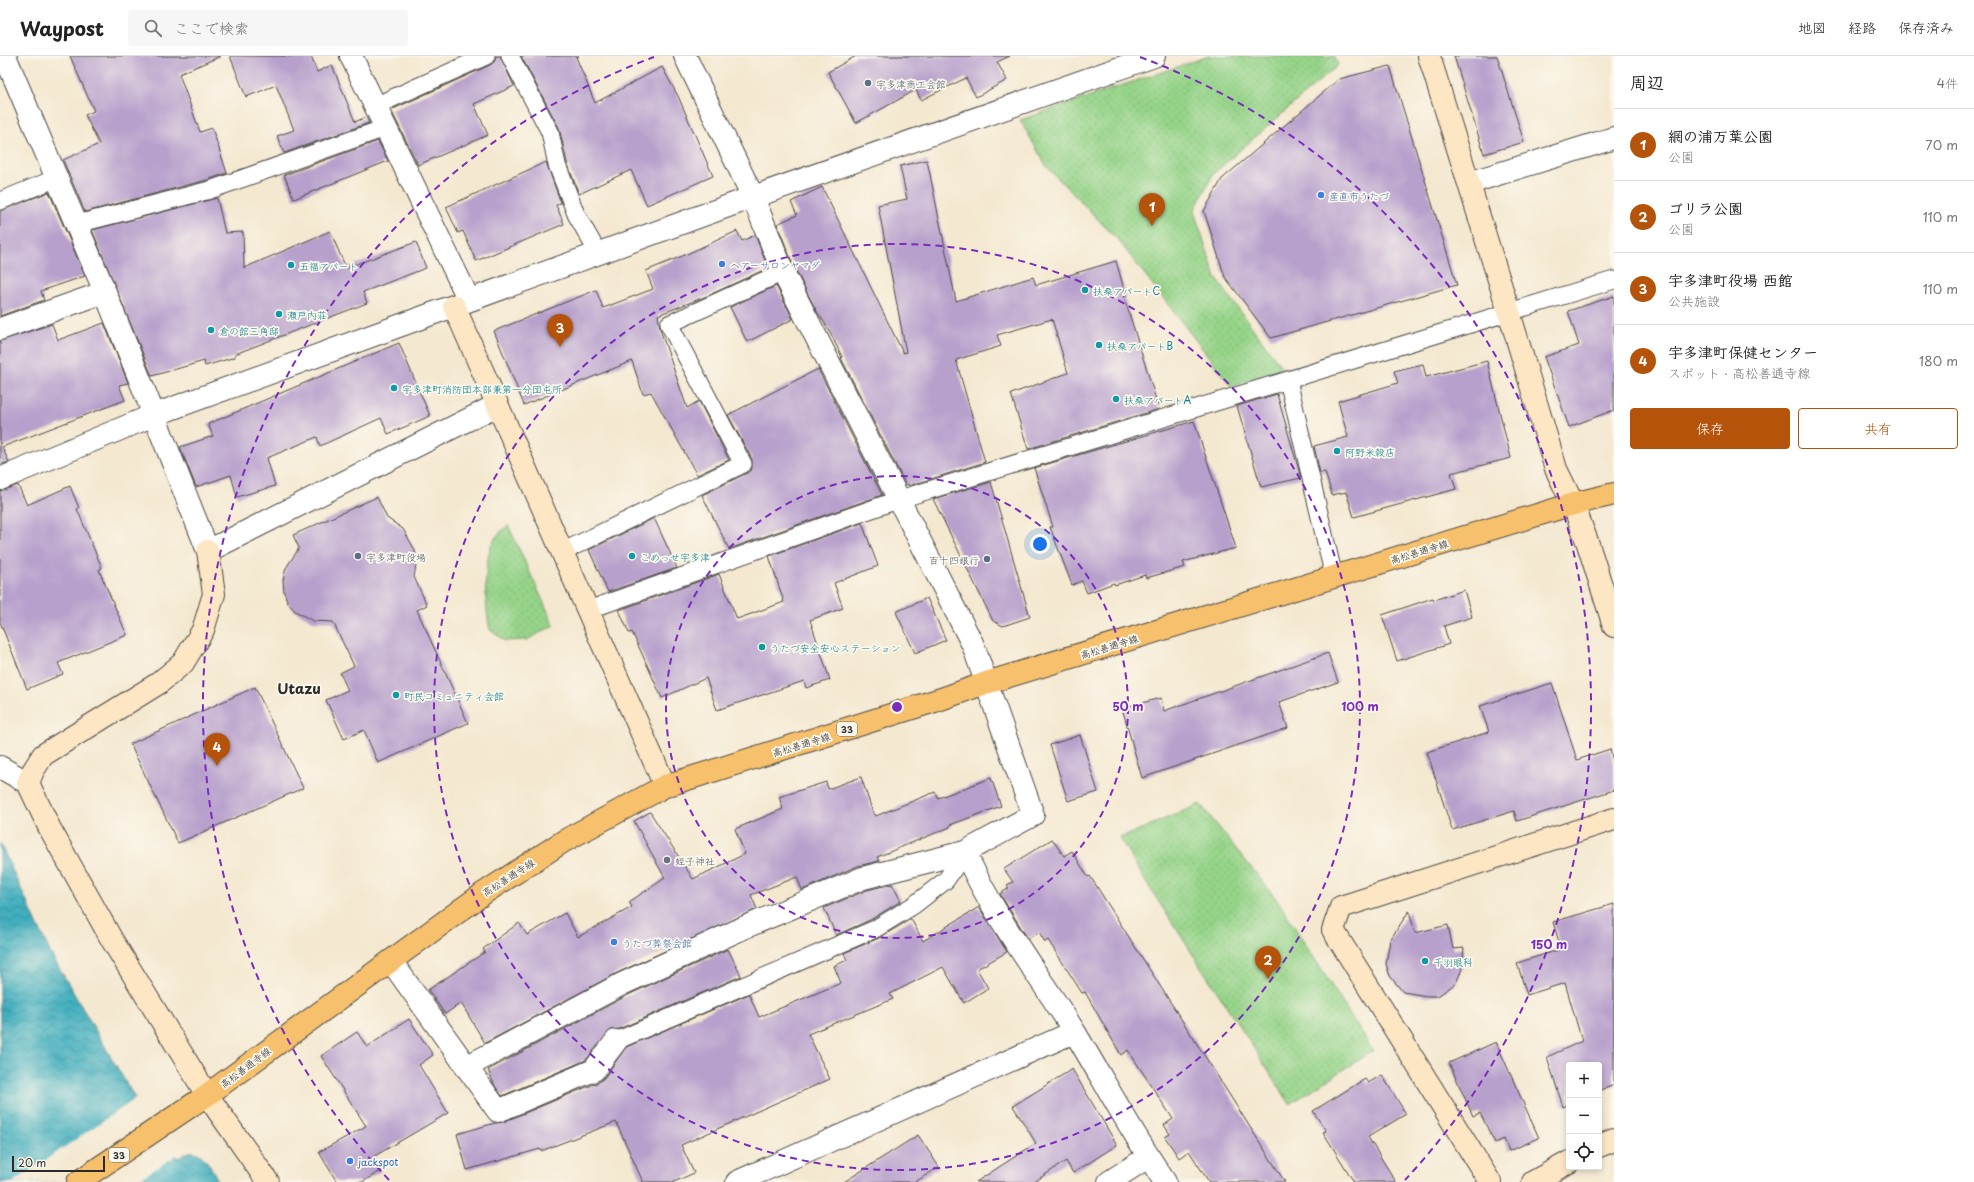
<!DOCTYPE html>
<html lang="ja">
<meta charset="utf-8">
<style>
:root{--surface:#fff;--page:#f6f6f6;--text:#222;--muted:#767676;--line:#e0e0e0;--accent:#b45309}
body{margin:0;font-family:"Playpen Sans","Klee One",sans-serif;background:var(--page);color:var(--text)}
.controls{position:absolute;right:12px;bottom:12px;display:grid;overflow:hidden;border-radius:4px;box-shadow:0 2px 6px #0003}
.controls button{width:36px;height:36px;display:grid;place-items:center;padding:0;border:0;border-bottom:1px solid var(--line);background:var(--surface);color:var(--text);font:20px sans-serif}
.scale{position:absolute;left:12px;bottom:10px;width:93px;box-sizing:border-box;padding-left:4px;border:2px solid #2b2b2b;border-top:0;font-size:11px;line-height:14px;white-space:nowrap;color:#2b2b2b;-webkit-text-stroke:3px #fbf7ec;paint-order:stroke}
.you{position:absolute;left:1040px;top:488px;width:14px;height:14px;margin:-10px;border:3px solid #fff;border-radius:50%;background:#1a73e8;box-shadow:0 0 0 6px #1a73e833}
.badge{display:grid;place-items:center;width:26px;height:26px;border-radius:50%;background:var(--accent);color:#fff;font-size:13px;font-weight:700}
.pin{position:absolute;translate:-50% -33px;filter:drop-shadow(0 1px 2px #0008)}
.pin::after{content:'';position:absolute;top:21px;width:14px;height:12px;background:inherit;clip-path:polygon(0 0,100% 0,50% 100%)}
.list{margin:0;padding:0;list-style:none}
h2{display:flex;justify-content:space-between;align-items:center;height:52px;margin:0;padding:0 16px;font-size:17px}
h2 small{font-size:13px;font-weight:400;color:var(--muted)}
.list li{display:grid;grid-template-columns:26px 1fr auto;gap:12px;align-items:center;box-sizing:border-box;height:72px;padding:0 16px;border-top:1px solid var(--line)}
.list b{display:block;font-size:15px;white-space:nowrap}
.list p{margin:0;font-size:13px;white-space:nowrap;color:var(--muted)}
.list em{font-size:13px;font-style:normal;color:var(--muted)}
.actions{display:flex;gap:8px;padding:12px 16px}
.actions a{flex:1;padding:9px 0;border:1px solid var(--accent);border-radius:4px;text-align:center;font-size:14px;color:var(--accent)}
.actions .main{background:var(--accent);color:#fff}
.icon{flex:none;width:22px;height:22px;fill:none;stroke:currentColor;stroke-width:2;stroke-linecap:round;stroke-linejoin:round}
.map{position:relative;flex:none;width:1614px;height:1126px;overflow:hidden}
header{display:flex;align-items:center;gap:24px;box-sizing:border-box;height:56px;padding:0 20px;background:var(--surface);border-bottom:1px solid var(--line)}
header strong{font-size:19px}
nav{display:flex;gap:22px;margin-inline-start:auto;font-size:14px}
.search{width:280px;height:36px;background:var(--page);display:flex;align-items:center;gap:10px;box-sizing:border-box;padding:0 14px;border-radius:4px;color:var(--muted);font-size:15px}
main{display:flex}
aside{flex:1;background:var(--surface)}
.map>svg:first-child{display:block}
.park{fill:url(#park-dots);stroke:#60805a}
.water{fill:url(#water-waves);stroke:#366c74}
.pier{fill:#f4e8d0}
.building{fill:#b8a0cc}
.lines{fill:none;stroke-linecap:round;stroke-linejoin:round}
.lane-casing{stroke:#494744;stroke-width:19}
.street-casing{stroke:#494744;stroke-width:24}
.secondary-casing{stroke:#494744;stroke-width:24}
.primary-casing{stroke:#494744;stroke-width:24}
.lane{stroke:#fff;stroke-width:17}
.street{stroke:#fff;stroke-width:22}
.secondary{stroke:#fce6c4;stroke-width:22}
.primary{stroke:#f7c06c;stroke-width:22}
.ring{fill:none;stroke:#7b2cbf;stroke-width:2;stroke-dasharray:7 5}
.service-dot{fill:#5c6f8a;stroke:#fbf7ec;stroke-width:1.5}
.shop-dot{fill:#3f7fe0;stroke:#fbf7ec;stroke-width:1.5}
.culture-dot{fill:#0f9aa8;stroke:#fbf7ec;stroke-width:1.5}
.worship-dot{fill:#6b7280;stroke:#fbf7ec;stroke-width:1.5}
.labels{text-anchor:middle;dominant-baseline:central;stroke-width:3.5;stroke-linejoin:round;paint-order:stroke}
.shield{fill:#fbf7ec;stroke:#696865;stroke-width:1}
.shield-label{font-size:9px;font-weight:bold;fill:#2b2b2b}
.service-label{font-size:10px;fill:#4e5e75;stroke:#fbf7ec;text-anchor:start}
.shop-label{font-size:10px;fill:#366cbe;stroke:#fbf7ec;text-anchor:start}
.culture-label{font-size:10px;fill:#0d838f;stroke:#fbf7ec;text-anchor:start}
.street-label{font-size:10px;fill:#2b2b2b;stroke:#fbf7ec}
.worship-label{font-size:10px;fill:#5b616d;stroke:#fbf7ec;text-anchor:start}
.district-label{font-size:14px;font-weight:bold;fill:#2b2b2b;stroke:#fbf7ec}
.centre{fill:#7b2cbf;stroke:#fbf7ec;stroke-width:2}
.ring-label{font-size:12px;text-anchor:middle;font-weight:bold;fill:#7b2cbf;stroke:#fbf7ec;stroke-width:3.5;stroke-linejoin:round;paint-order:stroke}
</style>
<header>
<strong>Waypost</strong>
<div class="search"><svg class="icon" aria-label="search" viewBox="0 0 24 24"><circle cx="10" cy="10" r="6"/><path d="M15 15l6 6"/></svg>ここで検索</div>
<nav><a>地図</a><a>経路</a><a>保存済み</a></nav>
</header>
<main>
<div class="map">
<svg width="1614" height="1126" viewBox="0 0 1614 1126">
<defs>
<pattern id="park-dots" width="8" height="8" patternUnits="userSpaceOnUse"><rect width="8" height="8" fill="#95d489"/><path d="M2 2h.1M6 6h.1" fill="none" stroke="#81b676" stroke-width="1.8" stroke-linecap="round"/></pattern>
<pattern id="water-waves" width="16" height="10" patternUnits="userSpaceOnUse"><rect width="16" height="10" fill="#41aebe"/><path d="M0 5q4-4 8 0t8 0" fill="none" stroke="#378e9b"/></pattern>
</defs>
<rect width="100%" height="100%" fill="#fbf7ec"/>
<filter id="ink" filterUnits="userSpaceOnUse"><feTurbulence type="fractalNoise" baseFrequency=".025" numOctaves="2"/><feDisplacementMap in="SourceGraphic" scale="8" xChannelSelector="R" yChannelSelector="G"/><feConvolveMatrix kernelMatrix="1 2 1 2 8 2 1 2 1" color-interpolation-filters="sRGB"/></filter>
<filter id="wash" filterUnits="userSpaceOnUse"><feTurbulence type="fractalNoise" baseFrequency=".012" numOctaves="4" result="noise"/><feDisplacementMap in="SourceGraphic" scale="16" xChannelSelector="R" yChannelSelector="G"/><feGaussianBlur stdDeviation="0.9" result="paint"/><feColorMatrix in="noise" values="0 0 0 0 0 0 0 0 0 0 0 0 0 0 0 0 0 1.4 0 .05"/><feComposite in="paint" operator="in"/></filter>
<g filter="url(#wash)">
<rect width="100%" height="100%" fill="#f4e8d0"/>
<path class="park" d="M 1209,0 L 1334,0 L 1338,9 L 1213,118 L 1194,155 L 1216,222 L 1282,312 L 1232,331 L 1118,184 L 1047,111 L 1020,64 Z
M 508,469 L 554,569 L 527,584 L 505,585 L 490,574 C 485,551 483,509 492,488 C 494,481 503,474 508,469 Z
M 1200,748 L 1278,845 L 1373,995 L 1290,1048 L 1144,823 L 1120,782 Z"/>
<path class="water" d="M 0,787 L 51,898 L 135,1042 L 178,1102 C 181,1101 186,1097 189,1096 C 204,1093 213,1116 219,1126 L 0,1126 Z"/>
<path class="pier" d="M 137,1042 L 178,1098 L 135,1126 L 13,1126 Z"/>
<g id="blocks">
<path class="building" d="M 70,0 L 221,0 L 179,18 L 200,76 L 212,72 L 227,117 L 207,124 L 85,156 L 63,104 L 99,88 L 85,59 L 94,55 Z
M 230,0 L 311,0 L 317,16 L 332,9 L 355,66 L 366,61 L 369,67 L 284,97 L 277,80 L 294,74 L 276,29 L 246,41 Z
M 496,0 L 500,0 L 514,30 L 474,48 L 488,79 L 418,109 L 391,54 L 490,9 L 494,6 Z
M 521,0 L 579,0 L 576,1 L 595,47 L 662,11 L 678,40 L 713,120 L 647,149 L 631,114 L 579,138 L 567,106 L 559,72 Z
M 856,0 L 1010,0 L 997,6 L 1007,24 L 976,41 L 966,22 L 921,44 L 916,34 L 856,67 L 828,16 Z
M 1454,0 L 1497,0 L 1524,86 L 1484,98 Z
M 1390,10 L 1457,229 L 1271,282 L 1225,221 L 1204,155 L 1222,123 L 1339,23 Z
M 378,85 L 388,105 L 294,143 L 284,119 Z
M 927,104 L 956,245 L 1033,221 L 1036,229 L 1116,205 L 1126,240 L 1124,241 L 1159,353 L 1028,393 L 1011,338 L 1068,317 L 1052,263 L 997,279 L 1001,290 L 956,304 L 985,406 L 909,430 L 908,428 L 906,429 L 841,302 L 842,301 L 830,276 L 815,252 L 794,211 L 777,168 L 797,159 L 791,146 L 822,131 L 903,297 L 906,296 L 878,149 L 907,143 L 900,110 Z
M 546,106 L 561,147 L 556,149 L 564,168 L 476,205 L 463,175 L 458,177 L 446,151 Z
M 49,136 L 85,220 L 41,235 L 44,244 L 0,260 L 0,155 Z
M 217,142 L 225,177 L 243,176 L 244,212 L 330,175 L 346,212 L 416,186 L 426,212 L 363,236 L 367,247 L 235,298 L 235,301 L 205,310 L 204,305 L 152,320 L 92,174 Z
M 737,175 L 742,185 L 755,179 L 768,212 L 707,240 L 658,259 L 660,273 L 687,352 L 699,345 L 729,404 L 697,419 L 651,336 L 643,338 L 632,305 L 524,349 L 494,275 L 596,234 L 603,252 L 653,233 L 646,215 L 687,198 Z
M 776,230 L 793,263 L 747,286 L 730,251 Z
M 1614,240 L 1614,354 L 1569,371 L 1544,301 L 1579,289 L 1568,255 Z
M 104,267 L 128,327 L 119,329 L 125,344 L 2,391 L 9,406 L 0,409 L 0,285 L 52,268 L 58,284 Z
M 399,287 L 430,360 L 388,378 L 381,362 L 320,390 L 317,381 L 267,402 L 275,430 L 237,441 L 231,419 L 196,431 L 180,391 L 213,380 L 208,368 Z
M 1487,305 L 1511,402 L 1451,417 L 1456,433 L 1354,461 L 1346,436 L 1332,439 L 1325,416 L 1320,417 L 1314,390 L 1348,381 L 1338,345 L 1398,327 L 1394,315 L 1423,308 L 1426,321 Z
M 818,313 L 882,439 L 729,493 L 702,439 L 747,417 L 752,413 L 752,403 L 728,359 Z
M 1277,338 L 1301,422 L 1261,431 L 1237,350 Z
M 1194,365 L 1236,492 L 1183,506 L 1185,511 L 1146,522 L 1145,519 L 1115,529 L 1114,527 L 1087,537 L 1082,525 L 1072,529 L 1050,471 L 1053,471 L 1034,412 Z
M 991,426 L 1030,561 L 1003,570 L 993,565 L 933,443 Z
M 18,429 L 27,449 L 70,430 L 79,452 L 77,453 L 102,512 L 99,514 L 127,579 L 58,607 L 63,618 L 27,633 L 0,566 L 0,435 Z
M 377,441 L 387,462 L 403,473 L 415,494 L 416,509 L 414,521 L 427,549 L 417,554 L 468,667 L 378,707 L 364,674 L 344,683 L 326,644 L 348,634 L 340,617 L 354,610 L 333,566 L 313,565 L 295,555 L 288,547 L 284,536 L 283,524 L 286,512 L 299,492 L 293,479 Z
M 654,462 L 677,512 L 608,536 L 589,494 Z
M 862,467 L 878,510 L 834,527 L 843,552 L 810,564 L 830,624 L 806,632 L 804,625 L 717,654 L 706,622 L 662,642 L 632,576 L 629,577 L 619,554 L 719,518 L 737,563 L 784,546 L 769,500 Z
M 1464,534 L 1472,561 L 1444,570 L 1449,588 L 1397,605 L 1382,559 L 1433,542 L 1434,544 Z
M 927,542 L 946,584 L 915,597 L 896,556 Z
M 1328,597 L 1338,626 L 1279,646 L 1288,672 L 1142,722 L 1122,652 L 1161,642 L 1164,655 Z
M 1552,627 L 1577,704 L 1610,693 L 1614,708 L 1614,734 L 1517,765 L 1514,755 L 1452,774 L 1427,696 L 1489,676 L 1480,650 Z
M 255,631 L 303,732 L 178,787 L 130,688 Z
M 1080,679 L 1098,736 L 1068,745 L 1050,689 Z
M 861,721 L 873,757 L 874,757 L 876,760 L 935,736 L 938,742 L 991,722 L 1001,750 L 950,769 L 950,771 L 877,801 L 879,805 L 858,810 L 802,834 L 797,821 L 751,839 L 757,853 L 617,917 L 485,987 L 461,947 L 445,958 L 428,934 L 485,896 L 483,893 L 519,867 L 527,879 L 565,857 L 578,881 L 632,851 L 629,846 L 665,822 L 634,765 L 650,756 L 693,823 L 745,798 L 735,773 L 783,753 L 779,741 L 826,726 L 828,733 Z
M 1052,783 L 1064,800 L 1072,795 L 1088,821 L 1090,820 L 1285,1126 L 1209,1126 L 1189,1095 L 1179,1102 L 1165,1081 L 1170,1078 L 1164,1069 L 1173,1063 L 1128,994 L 1121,999 L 1085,936 L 1082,937 L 1048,884 L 1045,886 L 1039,876 L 1028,883 L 1000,838 L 1009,832 L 1007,829 L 1013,826 L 1004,813 Z
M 892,828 L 901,845 L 870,864 L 836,879 L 824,852 L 867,834 Z
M 1614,848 L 1614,1029 L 1599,1035 L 1599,1009 L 1569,1009 L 1569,1048 L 1563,1051 L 1547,1001 L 1582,985 L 1565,927 L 1527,939 L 1517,907 L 1561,893 L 1553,866 Z
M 979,851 L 1007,896 L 977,913 L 988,932 L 964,947 L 943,911 L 890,938 L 893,943 L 808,978 L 830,1023 L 681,1089 L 694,1117 L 674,1126 L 643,1126 L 616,1066 L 541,1095 L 540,1093 L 467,1114 L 457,1078 L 495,1067 L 503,1066 L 599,1026 L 604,1022 L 626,991 L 749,938 L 759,961 L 841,927 L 834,910 L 847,904 L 844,897 L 879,882 L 911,863 L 923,885 Z
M 1409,855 L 1415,877 L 1448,869 L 1453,893 L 1464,892 L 1462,913 L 1456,927 L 1438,940 L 1427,940 L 1403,936 L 1390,920 L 1386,908 L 1390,884 Z
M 728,893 L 741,920 L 619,973 L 611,974 L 586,1004 L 502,1040 L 495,1030 L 488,1014 L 628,939 Z
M 409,963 L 433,999 L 419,1009 L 448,1057 L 373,1101 L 381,1115 L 362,1126 L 337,1126 L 319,1096 L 366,1070 L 321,1000 L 357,976 L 367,991 Z
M 1496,986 L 1539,1082 L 1509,1095 L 1504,1083 L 1495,1087 L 1480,1057 L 1473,1060 L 1449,1007 Z
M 1072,1013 L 1117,1089 L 1073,1117 L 1066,1105 L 1034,1126 L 976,1126 L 1036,1087 L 1013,1050 Z
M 1382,1019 L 1406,1058 L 1368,1081 L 1396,1126 L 1354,1126 L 1323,1076 L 1326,1075 L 1313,1055 L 1365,1023 L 1368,1027 Z
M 918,1079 L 939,1111 L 915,1126 L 844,1126 Z"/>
</g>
</g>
<g filter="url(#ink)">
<use href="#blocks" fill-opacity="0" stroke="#494744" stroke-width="1"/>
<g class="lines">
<g class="lane-casing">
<path id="lane" d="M 510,0 L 550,76 L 557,109 L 576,158 L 598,197
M 375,50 L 486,0
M 0,145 L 57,122
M 77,168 L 210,134 L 385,72
M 1288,324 L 1334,521
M 562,496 L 743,408 L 669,268 L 783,216
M 588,554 L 900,443 L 1614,224
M 616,985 L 875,873 L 914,849 L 946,824 L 965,796"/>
</g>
<g class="street-casing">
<path id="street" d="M 5,0 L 105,236 L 208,495 L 497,349
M 351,0 L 469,244
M 1469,127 L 1614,82
M 0,273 L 105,236
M 0,423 L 154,359 L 753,141 L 1154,0
M 0,711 L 28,727
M 965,796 C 993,860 1037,916 1074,975 C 1104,1025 1132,1077 1165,1126
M 391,905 L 498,1055 L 594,1014 L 616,985
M 466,1011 L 622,928 L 743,872 L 863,822 L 965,796 L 1033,759 L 973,589 L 783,216 L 753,141 L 685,0
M 737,1126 L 1074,976
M 1109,1126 L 1148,1101"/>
</g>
<g class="secondary-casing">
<path id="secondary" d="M 1429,0 L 1509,256 L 1556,413 L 1573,448 L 1588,488 L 1614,570
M 454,250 L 665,730
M 208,495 L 214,538 L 203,574 L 183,607 L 159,627 L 43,699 L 33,715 L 28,727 L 49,771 L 112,884 L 207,1039 L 268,1126
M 1599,1090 L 1614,1084
M 1490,1126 L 1333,874 L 1341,851 L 1614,763
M 1533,1126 L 1569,1106"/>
</g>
<g class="primary-casing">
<path id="primary" d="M 78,1126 L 207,1039 L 484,837 L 564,785 L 665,730 L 941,643 L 986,627 L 1573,448 L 1614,438"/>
</g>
<use href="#lane" class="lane"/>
<use href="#street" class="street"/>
<use href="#secondary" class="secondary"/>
<use href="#primary" class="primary"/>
</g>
</g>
<g class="ring">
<circle cx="897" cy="651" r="231"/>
<circle cx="897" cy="651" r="463"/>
<path d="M389 1124A694 694 0 0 1 654 1M1140 1A694 694 0 0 1 1405 1124"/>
</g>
<g class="service-dot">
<circle cx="868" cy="27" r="4"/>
<circle cx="358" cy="500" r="4"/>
<circle cx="987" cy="503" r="4"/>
</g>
<g class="shop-dot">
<circle cx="1321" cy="139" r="4"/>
<circle cx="722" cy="208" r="4"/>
<circle cx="614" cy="886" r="4"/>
<circle cx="350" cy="1105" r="4"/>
</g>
<g class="culture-dot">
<circle cx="291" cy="209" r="4"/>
<circle cx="1085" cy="234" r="4"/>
<circle cx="279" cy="258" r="4"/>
<circle cx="211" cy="274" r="4"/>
<circle cx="1099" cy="289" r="4"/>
<circle cx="394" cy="332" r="4"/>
<circle cx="1116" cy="343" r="4"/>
<circle cx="1337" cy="395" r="4"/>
<circle cx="632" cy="500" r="4"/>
<circle cx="762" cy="591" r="4"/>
<circle cx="396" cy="639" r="4"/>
<circle cx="1425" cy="905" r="4"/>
</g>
<circle class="worship-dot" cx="667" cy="804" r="4"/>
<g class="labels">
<g class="shield">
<rect x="837" y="666" width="20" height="14" rx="3"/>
<rect x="109" y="1092" width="20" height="14" rx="3"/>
</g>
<g class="shield-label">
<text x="847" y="673">33</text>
<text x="119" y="1099">33</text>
</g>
<g class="service-label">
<text x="876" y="27">宇多津商工会館</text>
<text x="366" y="500">宇多津町役場</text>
<text x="979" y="503" text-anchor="end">百十四銀行</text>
</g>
<g class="shop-label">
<text x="1329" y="139">産直市うたづ</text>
<text x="730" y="208">ヘアーサロンヤマダ</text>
<text x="622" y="886">うたづ葬祭会館</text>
<text x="358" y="1105">jackspot</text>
</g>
<g class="culture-label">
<text x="299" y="209">五福アパート</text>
<text x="1093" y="234">扶桑アパートC</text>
<text x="287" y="258">瀬戸内荘</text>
<text x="219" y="274">倉の館三角邸</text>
<text x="1107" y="289">扶桑アパートB</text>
<text x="402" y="332">宇多津町消防団本部兼第一分団屯所</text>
<text x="1124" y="343">扶桑アパートA</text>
<text x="1345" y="395">阿野米穀店</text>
<text x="640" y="500">こめっせ宇多津</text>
<text x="770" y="591">うたづ安全安心ステーション</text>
<text x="404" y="639">町民コミュニティ会館</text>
<text x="1433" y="905">千羽眼科</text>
</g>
<g class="street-label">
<text transform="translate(1419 495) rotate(-17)">高松善通寺線</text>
<text transform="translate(1109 590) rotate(-17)">高松善通寺線</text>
<text transform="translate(801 688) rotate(-17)">高松善通寺線</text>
<text transform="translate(508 821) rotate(-33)">高松善通寺線</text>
<text transform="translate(245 1011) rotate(-37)">高松善通寺線</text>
</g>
<g class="worship-label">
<text x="675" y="804">蛭子神社</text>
</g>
<g class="district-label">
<text x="299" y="632">Utazu</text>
</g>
</g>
<circle cx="897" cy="651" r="6" class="centre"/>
<g class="ring-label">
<text x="1128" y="655">50 m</text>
<text x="1360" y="655">100 m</text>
<text x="1549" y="893">150 m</text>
</g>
</svg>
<div class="controls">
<button>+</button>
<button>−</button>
<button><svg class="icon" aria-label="locate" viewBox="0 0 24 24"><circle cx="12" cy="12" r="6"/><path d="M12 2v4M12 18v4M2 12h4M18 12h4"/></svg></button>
</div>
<div class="scale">20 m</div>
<div class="you"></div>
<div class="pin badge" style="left:1152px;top:170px">1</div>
<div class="pin badge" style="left:1268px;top:923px">2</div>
<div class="pin badge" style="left:560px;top:291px">3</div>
<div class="pin badge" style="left:217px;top:710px">4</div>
</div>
<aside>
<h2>周辺<small>4件</small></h2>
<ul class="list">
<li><span class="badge">1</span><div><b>網の浦万葉公園</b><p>公園</p></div><em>70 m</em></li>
<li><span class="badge">2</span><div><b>ゴリラ公園</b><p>公園</p></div><em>110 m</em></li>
<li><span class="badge">3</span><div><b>宇多津町役場 西館</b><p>公共施設</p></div><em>110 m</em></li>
<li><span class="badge">4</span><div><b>宇多津町保健センター</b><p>スポット · 高松善通寺線</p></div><em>180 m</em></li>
</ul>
<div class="actions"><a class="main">保存</a><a>共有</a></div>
</aside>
</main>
